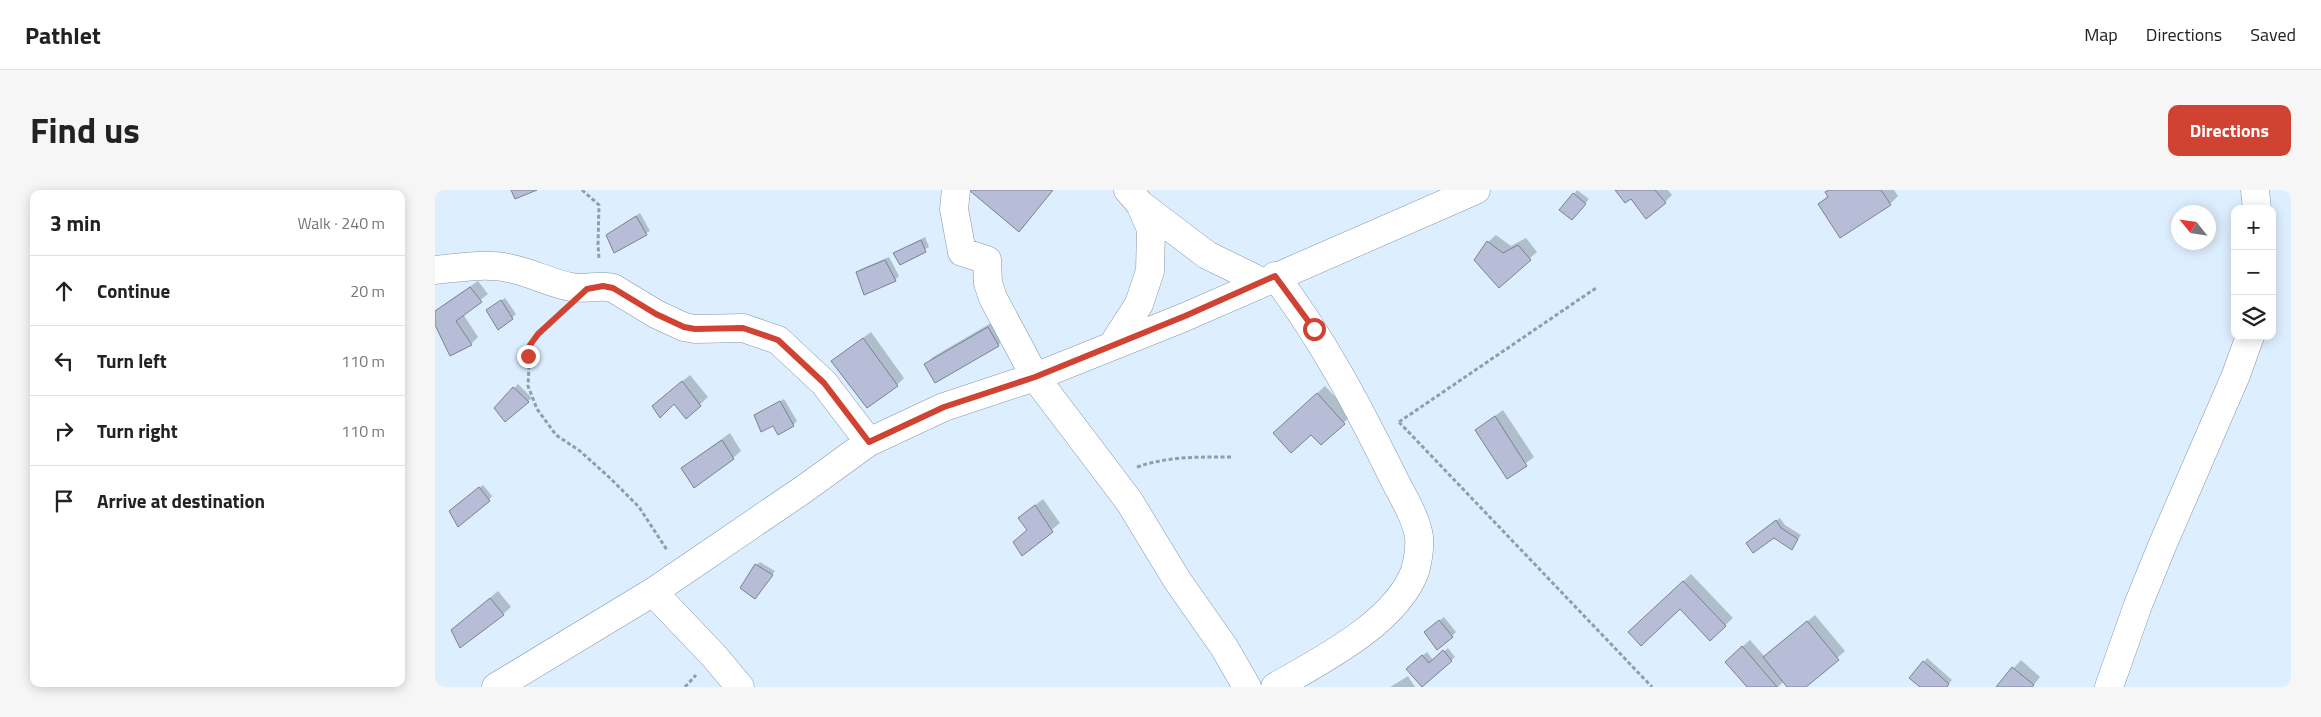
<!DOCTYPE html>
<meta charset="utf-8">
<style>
:root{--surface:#fff;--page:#f6f6f6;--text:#222;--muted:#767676;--line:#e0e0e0;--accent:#d04333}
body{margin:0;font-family:"Titillium Web",sans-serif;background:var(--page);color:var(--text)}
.controls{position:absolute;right:15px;top:15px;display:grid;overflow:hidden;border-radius:10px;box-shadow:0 2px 12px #0003}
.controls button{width:45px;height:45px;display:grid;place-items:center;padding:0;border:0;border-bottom:1px solid var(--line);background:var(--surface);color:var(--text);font:25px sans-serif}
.compass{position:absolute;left:1736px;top:15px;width:45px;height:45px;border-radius:50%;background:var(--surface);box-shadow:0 2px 12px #0003;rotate:300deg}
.stop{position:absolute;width:15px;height:15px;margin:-11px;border:4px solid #d04333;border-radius:50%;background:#fff}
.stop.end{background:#d04333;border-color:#fff;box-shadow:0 1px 5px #0008}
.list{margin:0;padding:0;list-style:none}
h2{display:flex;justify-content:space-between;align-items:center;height:65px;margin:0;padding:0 20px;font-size:21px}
h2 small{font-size:16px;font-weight:400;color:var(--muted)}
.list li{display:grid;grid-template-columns:32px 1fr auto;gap:15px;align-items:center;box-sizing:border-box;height:70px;padding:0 20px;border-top:1px solid var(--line)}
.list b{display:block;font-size:19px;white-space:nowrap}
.list em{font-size:16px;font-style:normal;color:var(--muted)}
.icon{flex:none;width:28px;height:28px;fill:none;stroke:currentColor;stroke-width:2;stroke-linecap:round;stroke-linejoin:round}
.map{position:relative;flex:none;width:1856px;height:497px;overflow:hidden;border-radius:10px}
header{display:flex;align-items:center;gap:30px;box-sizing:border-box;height:70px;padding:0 25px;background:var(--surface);border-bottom:1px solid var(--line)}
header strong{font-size:24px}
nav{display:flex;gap:28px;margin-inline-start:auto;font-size:18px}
.intro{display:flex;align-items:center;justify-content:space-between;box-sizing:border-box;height:120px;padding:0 30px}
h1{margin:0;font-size:35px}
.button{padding:12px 22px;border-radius:10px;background:var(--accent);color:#fff;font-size:18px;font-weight:700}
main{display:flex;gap:30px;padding:0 30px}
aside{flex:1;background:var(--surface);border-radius:10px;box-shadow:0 2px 12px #0003}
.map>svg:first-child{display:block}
.shadow{fill:#0003}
.building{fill:#b7bdd6;stroke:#7b8097}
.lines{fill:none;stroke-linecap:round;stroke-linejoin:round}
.street-casing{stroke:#8497aa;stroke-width:29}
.path{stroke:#909daa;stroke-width:3;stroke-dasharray:4 2.5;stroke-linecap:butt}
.street{stroke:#fff;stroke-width:28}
.route{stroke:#d04333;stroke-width:6}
</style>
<header>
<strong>Pathlet</strong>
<nav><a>Map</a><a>Directions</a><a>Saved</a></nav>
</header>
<div class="intro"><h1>Find us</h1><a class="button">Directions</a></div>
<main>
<aside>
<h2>3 min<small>Walk · 240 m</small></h2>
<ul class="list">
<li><svg class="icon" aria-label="ahead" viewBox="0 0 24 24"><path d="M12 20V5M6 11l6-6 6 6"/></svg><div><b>Continue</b></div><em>20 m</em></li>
<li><svg class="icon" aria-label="left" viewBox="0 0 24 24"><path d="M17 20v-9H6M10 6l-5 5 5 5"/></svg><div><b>Turn left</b></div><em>110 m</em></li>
<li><svg class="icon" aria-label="right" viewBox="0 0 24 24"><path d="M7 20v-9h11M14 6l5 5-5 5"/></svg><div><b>Turn right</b></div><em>110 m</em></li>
<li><svg class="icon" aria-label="arrive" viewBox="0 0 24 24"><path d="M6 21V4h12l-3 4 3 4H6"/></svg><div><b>Arrive at destination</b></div></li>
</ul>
</aside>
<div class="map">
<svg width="1856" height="497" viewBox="0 0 1856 497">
<rect width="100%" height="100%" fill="#ddeefe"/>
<path class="shadow" d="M 1142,0 L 1154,9 L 1141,25 L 1139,4 Z
M 1182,0 L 1233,0 L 1237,5 L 1230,12 L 1196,7 Z
M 1394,0 L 1459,0 L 1463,6 L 1455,14 L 1405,46 L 1384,14 L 1394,5 Z
M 205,23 L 215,41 L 180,61 L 173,45 Z
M 1061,45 L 1076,56 L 1091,48 L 1102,62 L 1064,96 L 1053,52 Z
M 490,47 L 494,57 L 466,73 L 460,63 Z
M 454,67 L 464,86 L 460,90 L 422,83 L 426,79 Z
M 43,91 L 53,104 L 28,124 L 43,147 L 36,154 L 0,132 L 0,121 Z
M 70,108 L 81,124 L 77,128 L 56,117 Z
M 561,130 L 571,147 L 563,155 L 491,174 L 498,167 Z
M 436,142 L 469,188 L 462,195 L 397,171 Z
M 255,185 L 273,207 L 251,228 L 239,212 L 226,209 Z
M 83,194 L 97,208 L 70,230 L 60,218 Z
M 890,196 L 917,225 L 886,254 L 877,243 L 847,235 Z
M 349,209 L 362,231 L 358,235 L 339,234 L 321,225 Z
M 1068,220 L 1099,267 L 1072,288 L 1041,240 Z
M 295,243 L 306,261 L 298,268 L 247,278 Z
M 48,295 L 57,306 L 54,310 L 19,318 Z
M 608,309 L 625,333 L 587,364 L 593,339 L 584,328 Z
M 1345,328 L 1350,335 L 1366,345 L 1357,358 L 1339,346 L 1312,353 Z
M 325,372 L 340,381 L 320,408 L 321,375 Z
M 1256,384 L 1298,428 L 1275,449 L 1245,417 L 1202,435 Z
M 63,401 L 76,417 L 68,424 L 26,433 Z
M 1380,425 L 1410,461 L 1369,497 L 1354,497 L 1349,491 L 1343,497 L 1314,497 L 1299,464 L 1315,450 L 1330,467 Z
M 1009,427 L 1021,442 L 1017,446 L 994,439 Z
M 1013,458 L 1020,467 L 987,495 L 976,475 L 992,462 L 998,470 Z
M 1492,468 L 1517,490 L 1511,497 L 1487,497 L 1489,472 Z
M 1586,470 L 1605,487 L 1597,497 L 1562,497 Z
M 973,486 L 980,497 L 955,497 Z"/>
<path class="building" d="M 76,0 L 102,0 L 80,9 Z
M 534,0 L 618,0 L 584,42 Z
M 1180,0 L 1220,0 L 1231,13 L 1211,29 L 1196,9 L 1190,13 Z
M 1394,0 L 1446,0 L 1456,15 L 1405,48 L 1383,14 L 1393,7 L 1390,2 Z
M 1138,3 L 1151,14 L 1137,30 L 1124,20 Z
M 201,26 L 212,45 L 179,63 L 171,45 Z
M 486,50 L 491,62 L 465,75 L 458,63 Z
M 1052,51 L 1068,63 L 1083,55 L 1096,70 L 1064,98 L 1039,70 Z
M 450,70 L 461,91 L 429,105 L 421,82 Z
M 35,97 L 47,112 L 21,131 L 37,155 L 15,166 L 0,135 L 0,121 Z
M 66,110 L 78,129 L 63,140 L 51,120 Z
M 553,137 L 564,156 L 500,193 L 489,174 Z
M 428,148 L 463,196 L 432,218 L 396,171 Z
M 247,191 L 266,216 L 251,229 L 239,214 L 225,228 L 217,216 Z
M 78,197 L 94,212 L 70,232 L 59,218 Z
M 882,203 L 910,234 L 886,255 L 876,245 L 856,263 L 838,243 Z
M 345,211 L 359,236 L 343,245 L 338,236 L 326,242 L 319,225 Z
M 1060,226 L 1092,276 L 1072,289 L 1040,240 Z
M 287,250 L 299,269 L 259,298 L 246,278 Z
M 44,297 L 55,311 L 23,337 L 14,321 Z
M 600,315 L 618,342 L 587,366 L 578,352 L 592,340 L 583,328 Z
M 1341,330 L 1346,338 L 1363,349 L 1357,360 L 1339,348 L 1318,363 L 1311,353 Z
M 320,374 L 338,385 L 320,409 L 305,398 Z
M 1248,391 L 1291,436 L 1275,451 L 1245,419 L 1206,456 L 1193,442 Z
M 55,408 L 69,425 L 25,458 L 16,440 Z
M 1004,430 L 1018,447 L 1002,460 L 989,442 Z
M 1372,431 L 1404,470 L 1371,497 L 1352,497 L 1328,467 Z
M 1307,456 L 1342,497 L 1312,497 L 1290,472 Z
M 1008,460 L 1017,471 L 987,497 L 971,479 L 987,465 L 994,473 Z
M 1488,471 L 1514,494 L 1512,497 L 1485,497 L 1474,488 Z
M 1577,477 L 1599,495 L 1597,497 L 1561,497 Z"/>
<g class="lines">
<g class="street-casing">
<path id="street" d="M 521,0 L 519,19 L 527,62 L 552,70 L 553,93 L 558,108 L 600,187 L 694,311 L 742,390 L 789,457 L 812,497
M 1820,0 L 1822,19
M 706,15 L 772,65 L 827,92
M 0,80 C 23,78 50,73 73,78 C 95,82 115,93 136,97 C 151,100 164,94 178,98 L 221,124 L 249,137 L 260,139 L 308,138 L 343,150 L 389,193 L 434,252
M 677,156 L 704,114 L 715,81 L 716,39 L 705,14 L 693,0
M 218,402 L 279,466 L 305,497
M 61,497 L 218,402 L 369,299 L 434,252 L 509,217 L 600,187 L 750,127 L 1041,0
M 840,497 C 885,471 961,433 980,381 C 983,370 985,358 984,347 C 981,326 966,304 957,285 C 923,216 887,148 840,86
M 1674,497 L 1703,415 L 1727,356 L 1801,185 L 1815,146"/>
</g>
<path class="path" d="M 147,0 L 164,15 L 163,54 L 164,69
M 126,123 L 95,155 L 93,196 L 102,219 L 121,245 L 145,261 L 175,288 L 204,317 L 232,360
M 964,232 L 1217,497
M 964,232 L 1161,98
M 702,277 C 733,266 766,267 798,267
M 250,497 L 261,485"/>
<use href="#street" class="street"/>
</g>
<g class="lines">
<path class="route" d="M 93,166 L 95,155 L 103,144 L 152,99 L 168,96 L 178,98 L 221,124 L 249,137 L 260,139 L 308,138 L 343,150 L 389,193 L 434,252 L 509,217 L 600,187 L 750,126 L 840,86 L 879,139"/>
</g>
</svg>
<div class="controls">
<button>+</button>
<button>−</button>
<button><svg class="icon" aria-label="layers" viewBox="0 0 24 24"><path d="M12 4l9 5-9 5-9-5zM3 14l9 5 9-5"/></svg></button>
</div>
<svg class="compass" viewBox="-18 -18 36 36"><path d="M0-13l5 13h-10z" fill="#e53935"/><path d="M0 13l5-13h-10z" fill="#767676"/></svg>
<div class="stop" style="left:879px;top:139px"></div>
<div class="stop end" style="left:93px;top:166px"></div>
</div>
</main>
